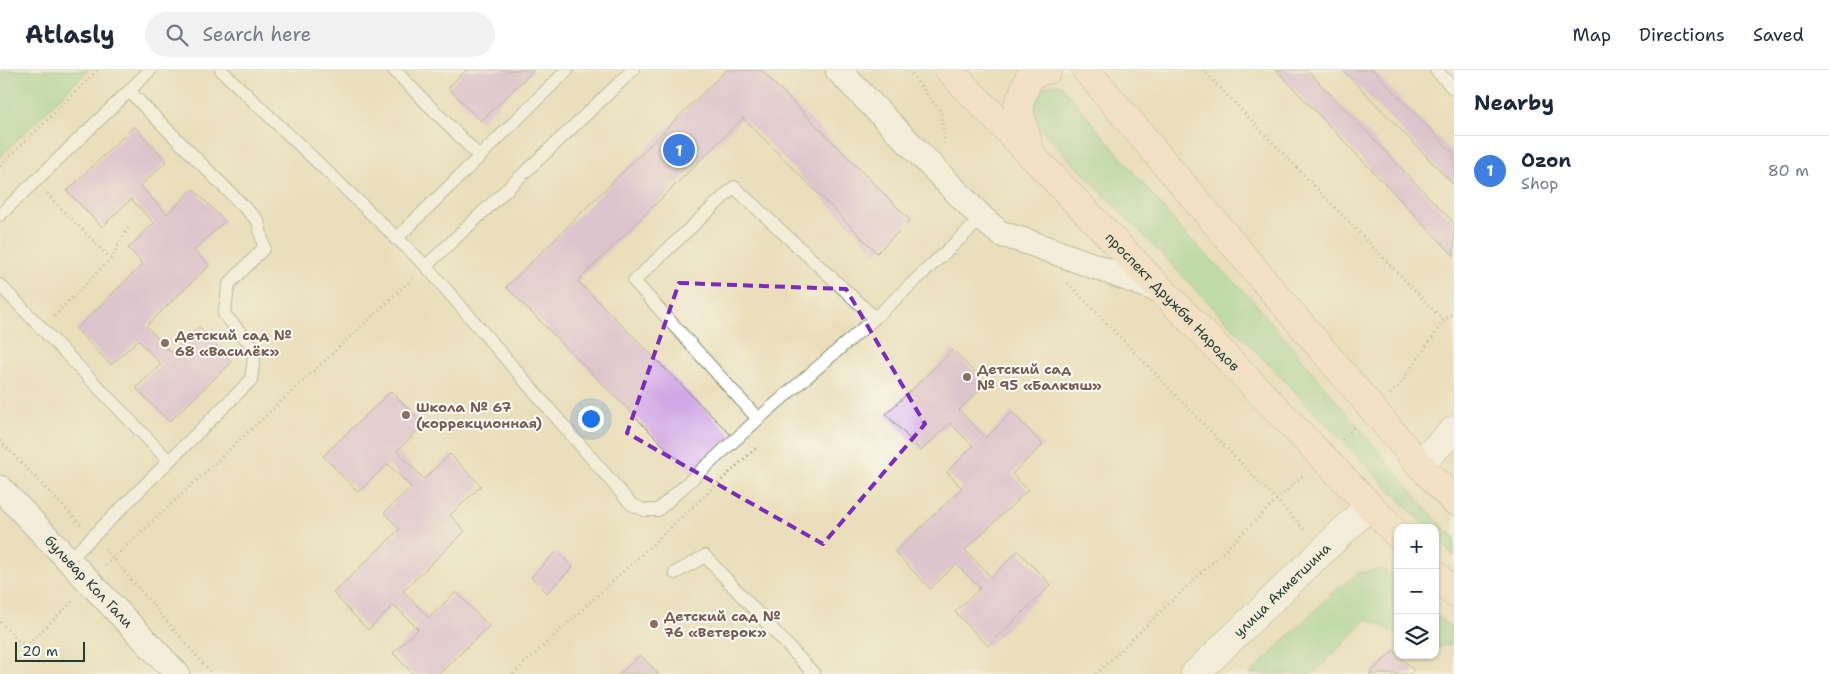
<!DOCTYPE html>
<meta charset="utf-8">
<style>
:root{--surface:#fff;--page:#f2f2f3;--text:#1f2937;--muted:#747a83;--line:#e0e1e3;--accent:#0b8043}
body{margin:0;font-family:"Shantell Sans",sans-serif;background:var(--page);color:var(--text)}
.controls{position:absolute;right:15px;bottom:15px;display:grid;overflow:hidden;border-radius:10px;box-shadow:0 1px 4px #0004}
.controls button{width:45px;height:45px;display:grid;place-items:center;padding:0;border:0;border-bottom:1px solid var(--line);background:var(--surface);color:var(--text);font:25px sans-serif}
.scale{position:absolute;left:15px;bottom:12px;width:70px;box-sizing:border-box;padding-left:5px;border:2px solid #1f3d34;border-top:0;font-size:14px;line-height:18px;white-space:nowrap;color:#1f3d34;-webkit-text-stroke:4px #fdfcf7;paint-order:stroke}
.you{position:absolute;left:590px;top:348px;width:18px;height:18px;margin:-12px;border:4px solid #fff;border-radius:50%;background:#1a73e8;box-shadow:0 0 0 8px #1a73e833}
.badge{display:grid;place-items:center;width:32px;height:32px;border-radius:50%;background:var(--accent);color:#fff;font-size:16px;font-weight:700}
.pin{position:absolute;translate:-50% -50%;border:2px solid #fff;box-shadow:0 1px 5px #0006}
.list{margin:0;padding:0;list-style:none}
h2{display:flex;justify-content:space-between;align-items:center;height:65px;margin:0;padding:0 20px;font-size:21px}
h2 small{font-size:16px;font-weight:400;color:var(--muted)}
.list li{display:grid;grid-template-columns:32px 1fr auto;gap:15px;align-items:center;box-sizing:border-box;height:70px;padding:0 20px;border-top:1px solid var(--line)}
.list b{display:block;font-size:19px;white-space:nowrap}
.list p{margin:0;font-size:16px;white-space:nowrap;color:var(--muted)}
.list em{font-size:16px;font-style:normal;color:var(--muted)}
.icon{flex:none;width:28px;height:28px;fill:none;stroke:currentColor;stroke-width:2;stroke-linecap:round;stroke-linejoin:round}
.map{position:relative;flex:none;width:1454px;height:604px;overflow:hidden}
header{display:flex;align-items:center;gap:30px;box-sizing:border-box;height:70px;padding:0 25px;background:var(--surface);border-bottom:1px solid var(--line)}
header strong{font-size:24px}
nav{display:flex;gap:28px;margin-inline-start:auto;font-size:18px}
.search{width:350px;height:45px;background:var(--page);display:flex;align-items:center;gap:12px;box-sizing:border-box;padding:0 18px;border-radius:28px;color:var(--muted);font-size:19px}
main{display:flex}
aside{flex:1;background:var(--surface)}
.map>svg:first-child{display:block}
.green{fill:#8cd48f;stroke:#568862}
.building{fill:#d0a6e5}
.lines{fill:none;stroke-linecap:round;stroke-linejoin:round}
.service-casing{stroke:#848e77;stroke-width:14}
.minor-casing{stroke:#848e77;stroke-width:27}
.tertiary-casing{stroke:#848e77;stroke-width:29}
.secondary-casing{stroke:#848e77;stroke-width:29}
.path{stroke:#848e77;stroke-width:3;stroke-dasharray:1 4;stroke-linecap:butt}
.service{stroke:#fff;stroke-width:12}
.minor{stroke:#fff;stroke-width:25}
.tertiary{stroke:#fff;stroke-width:28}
.secondary{stroke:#fde4d0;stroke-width:28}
.marked{fill:none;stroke:#7b2cbf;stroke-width:4;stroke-dasharray:10 6;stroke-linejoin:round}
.education-dot{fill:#8d6e63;stroke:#fdfcf7;stroke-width:2}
.labels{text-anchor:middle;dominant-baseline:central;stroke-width:4;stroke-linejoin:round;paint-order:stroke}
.street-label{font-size:14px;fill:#1f3d34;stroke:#fdfcf7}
.education-label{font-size:14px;font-weight:bold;fill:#785e54;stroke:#fdfcf7;text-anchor:start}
</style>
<header>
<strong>Atlasly</strong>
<div class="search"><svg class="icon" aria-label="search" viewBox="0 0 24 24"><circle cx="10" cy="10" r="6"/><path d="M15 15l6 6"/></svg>Search here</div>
<nav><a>Map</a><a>Directions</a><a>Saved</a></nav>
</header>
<main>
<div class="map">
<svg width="1454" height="604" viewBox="0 0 1454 604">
<rect width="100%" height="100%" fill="#fdfcf7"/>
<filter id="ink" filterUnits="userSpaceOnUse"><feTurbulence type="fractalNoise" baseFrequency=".02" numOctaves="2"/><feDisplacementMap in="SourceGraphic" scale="10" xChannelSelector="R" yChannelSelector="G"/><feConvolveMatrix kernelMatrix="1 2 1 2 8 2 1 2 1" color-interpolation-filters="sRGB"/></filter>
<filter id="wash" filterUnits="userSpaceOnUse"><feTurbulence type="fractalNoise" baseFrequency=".0096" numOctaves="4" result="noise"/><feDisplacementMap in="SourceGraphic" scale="20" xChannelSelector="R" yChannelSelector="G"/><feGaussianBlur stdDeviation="1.12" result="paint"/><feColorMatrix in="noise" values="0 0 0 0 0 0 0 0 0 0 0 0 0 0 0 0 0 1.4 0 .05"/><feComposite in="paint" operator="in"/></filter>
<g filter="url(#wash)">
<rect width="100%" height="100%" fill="#eadfba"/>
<path class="green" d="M 5,0 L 88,0 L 0,87 L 0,4 Z
M 1054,14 L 1061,15 L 1184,163 L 1251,228 L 1429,442 L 1454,467 L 1454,486 L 1435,466 L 1435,458 L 1427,458 L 1046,65 C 1042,59 1036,54 1034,48 C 1028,32 1038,16 1054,14 Z
M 1382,499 L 1398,509 L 1398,564 L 1368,549 L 1313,604 L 1250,604 L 1333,522 L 1358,503 Z
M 1435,543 L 1454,561 L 1454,571 L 1447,575 L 1435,578 Z"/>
<g id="blocks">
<path class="building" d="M 466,0 L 534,0 L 481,51 L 448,18 Z
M 726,0 L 761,0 L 910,150 L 877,183 L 743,48 L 578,211 L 733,367 L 694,406 L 506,217 Z
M 1276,0 L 1307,0 L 1454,153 L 1454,186 Z
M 1343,0 L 1373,0 L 1454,84 L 1454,115 Z
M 134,56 L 167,91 L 140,116 L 167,144 L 193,119 L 225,151 L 194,180 L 209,196 L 146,256 L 172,283 L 199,257 L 232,292 L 169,352 L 136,318 L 161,294 L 138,270 L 111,295 L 76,259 L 143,194 L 128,178 L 154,153 L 131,129 L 102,157 L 67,121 Z
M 953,280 L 986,314 L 959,340 L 986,368 L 1012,342 L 1043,375 L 1012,404 L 1028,420 L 965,480 L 991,507 L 1018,481 L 1051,515 L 988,576 L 955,542 L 980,518 L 956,494 L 930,519 L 895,482 L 962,418 L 947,402 L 973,376 L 950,353 L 921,381 L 886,344 Z
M 391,321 L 424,355 L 397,381 L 424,409 L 450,384 L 481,416 L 450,445 L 465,461 L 403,521 L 429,548 L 456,522 L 489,556 L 439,604 L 413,604 L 393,583 L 418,559 L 394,535 L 368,560 L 333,523 L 400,459 L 384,443 L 411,417 L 388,394 L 358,422 L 323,386 Z
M 557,481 L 573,497 L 547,523 L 531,507 Z
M 1394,580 L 1398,585 L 1414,600 L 1410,604 L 1369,604 Z
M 640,585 L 659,604 L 620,604 Z"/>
</g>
</g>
<g filter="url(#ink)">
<use href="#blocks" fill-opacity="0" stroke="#848e77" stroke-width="1"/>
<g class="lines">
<g class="service-casing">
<path id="service" d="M 221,0 L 426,196 L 631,434 L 644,440 L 658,440 L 758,349
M 394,0 L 480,87
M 1436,0 L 1454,19
M 129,21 L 150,0
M 0,145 L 129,21 L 258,151 L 264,178 L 229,214 L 224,244 L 255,279 L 251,310 L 69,490
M 396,169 L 567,0
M 426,196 L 633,0
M 0,215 L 169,391
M 875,248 L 734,117 L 634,211 L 758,349 L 875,248 L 982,148
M 675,503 L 705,486 L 814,604"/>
</g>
<g class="minor-casing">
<g id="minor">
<path d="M 838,0 L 982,148 L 1001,164 L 1028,172 L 1162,221"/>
<path id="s1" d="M 0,418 L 177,604"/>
</g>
</g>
<g class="tertiary-casing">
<g id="tertiary">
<path d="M 1419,394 L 1454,360"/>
<path id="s2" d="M 1195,604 L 1369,436"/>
</g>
</g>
<g class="secondary-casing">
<g id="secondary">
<path id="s3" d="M 949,0 L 1398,465"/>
<path d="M 1086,0 L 1419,394 L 1454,431"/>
<path d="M 1031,83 L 1018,36 L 1030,5 L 1048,0"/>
<path d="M 1435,504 L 1454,523"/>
</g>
</g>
<path class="path" d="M 908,0 L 941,42 L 945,74
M 1203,0 L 1444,251
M 0,96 L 98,0
M 47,124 L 111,189
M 1068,213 L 1306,461
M 54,246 L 111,189 L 129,156
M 1390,324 L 1398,317 L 1444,251 L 1454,242
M 1342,369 L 1354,357
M 0,371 L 81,455
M 105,479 L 212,604
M 105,496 L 413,208
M 0,552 L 25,577 L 74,530
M 513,604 L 756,378
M 1096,604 L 1305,403"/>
<use href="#service" class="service"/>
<use href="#minor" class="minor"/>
<use href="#tertiary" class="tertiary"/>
<use href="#secondary" class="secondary"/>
</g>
</g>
<path d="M0 0H1454V604H0ZM 679,213 L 846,219 L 925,354 L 823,474 L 627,363 Z" fill="#eadfba" fill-opacity=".55" fill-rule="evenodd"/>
<path class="marked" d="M 679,213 L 846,219 L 925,354 L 823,474 L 627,363 Z"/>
<g class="education-dot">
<circle cx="165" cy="273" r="5"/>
<circle cx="967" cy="307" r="5"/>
<circle cx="406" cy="345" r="5"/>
<circle cx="654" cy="554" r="5"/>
</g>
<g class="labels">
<g class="street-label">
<text stroke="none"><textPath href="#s3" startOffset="322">проспект Дружбы Народов</textPath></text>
<text stroke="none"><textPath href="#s1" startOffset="129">бульвар Кол Гали</textPath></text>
<text stroke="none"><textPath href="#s2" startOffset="121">улица Ахметшина</textPath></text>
</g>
<g class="education-label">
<text x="175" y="265">Детский сад №<tspan x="175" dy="16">68 «Василёк»</tspan></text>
<text x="977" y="299">Детский сад<tspan x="977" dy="16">№ 95 «Балкыш»</tspan></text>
<text x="416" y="337">Школа № 67<tspan x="416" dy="16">(коррекционная)</tspan></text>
<text x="664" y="546">Детский сад №<tspan x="664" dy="16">76 «Ветерок»</tspan></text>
</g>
</g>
</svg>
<div class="controls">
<button>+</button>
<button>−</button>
<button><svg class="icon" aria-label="layers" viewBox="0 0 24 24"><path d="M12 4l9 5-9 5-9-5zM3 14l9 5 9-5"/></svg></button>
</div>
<div class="scale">20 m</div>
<div class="you"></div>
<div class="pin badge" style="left:679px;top:80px;background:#3f7fe0">1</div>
</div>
<aside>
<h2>Nearby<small></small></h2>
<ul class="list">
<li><span class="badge" style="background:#3f7fe0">1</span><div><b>Ozon</b><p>Shop</p></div><em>80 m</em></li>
</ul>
</aside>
</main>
